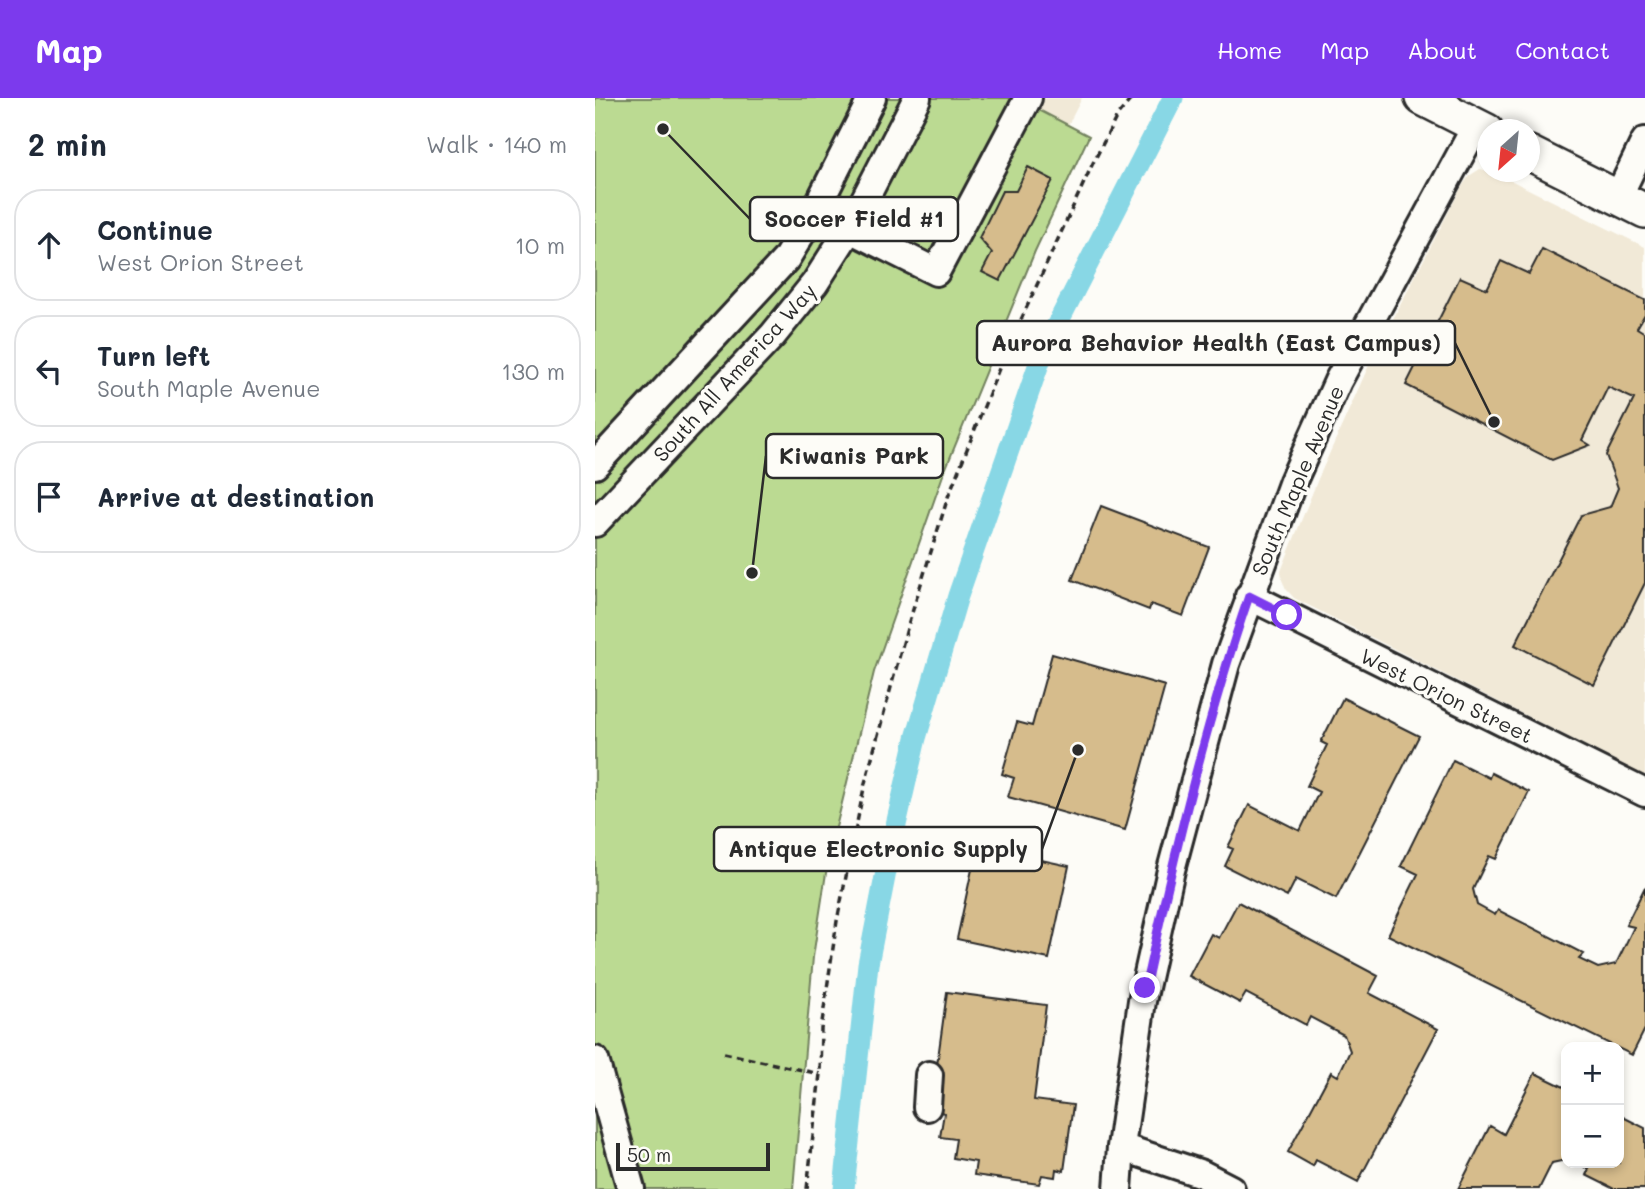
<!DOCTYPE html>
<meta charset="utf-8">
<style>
:root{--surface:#fff;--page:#f2f2f3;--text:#1f2937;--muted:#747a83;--line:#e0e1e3;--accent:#7c3aed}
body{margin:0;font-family:Mali,sans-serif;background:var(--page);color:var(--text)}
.controls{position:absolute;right:21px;bottom:21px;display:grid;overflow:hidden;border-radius:14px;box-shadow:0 4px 10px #0003}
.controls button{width:63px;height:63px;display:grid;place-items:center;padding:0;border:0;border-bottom:2px solid var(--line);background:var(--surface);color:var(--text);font:35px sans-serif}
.compass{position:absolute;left:882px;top:21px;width:63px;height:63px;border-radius:50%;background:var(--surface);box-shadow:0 4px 10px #0003;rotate:207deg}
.scale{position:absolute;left:21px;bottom:18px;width:154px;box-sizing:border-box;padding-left:7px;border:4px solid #2b2b2b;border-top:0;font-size:19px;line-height:24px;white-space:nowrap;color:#2b2b2b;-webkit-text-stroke:5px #fdfcf7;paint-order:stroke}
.stop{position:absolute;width:21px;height:21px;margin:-16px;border:5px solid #7c3aed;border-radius:50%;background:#fff}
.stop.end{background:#7c3aed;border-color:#fff;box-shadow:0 2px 7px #0008}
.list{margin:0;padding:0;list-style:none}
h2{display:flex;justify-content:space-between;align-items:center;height:91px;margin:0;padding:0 28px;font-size:30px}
h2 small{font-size:23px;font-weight:400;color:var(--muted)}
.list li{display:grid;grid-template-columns:46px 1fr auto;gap:21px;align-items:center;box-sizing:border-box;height:112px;margin:0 14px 14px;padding:0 14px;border:2px solid var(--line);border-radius:28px}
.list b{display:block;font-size:26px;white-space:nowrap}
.list p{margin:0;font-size:23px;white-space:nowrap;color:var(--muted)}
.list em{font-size:23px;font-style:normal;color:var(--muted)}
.icon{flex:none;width:38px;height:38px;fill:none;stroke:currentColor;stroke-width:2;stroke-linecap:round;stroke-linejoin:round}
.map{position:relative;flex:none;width:1050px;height:1091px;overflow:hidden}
header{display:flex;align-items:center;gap:42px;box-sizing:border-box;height:98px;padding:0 35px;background:var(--accent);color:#fff}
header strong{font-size:33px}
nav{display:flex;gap:38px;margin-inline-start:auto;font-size:24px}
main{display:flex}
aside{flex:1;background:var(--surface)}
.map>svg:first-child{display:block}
.built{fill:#f1e9d7}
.green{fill:#bbda92;stroke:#73825e;stroke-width:2}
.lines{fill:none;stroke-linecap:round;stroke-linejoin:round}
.canal{stroke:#88d7e5;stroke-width:21}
.building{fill:#d6bc8c;stroke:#2b2b2b;stroke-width:2}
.minor-casing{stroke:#2b2b2b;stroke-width:32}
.major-casing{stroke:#2b2b2b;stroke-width:38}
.path{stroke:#2b2b2b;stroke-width:3.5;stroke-dasharray:7 5;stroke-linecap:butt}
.minor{stroke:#fdfcf7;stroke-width:26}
.major{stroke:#fdfcf7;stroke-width:33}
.route{stroke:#7c3aed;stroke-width:9}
.labels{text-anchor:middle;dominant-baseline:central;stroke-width:7;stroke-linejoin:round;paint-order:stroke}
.street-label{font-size:21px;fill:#2b2b2b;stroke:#fdfcf7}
.leader{fill:none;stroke:#2b2b2b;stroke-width:2.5}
.callout-dot{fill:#2b2b2b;stroke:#fdfcf7;stroke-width:2.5}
.callout{fill:#fdfcf7;stroke:#2b2b2b;stroke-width:2.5}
.callout-label{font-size:23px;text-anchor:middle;font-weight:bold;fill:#2b2b2b}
</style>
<header>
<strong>Map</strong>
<nav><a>Home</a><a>Map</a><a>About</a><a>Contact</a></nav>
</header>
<main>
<aside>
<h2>2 min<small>Walk · 140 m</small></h2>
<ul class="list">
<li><svg class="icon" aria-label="ahead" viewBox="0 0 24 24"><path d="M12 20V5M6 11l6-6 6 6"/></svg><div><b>Continue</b><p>West Orion Street</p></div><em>10 m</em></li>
<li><svg class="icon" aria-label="left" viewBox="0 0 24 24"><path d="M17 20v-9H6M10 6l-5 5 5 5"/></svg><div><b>Turn left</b><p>South Maple Avenue</p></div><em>130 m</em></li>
<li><svg class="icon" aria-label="arrive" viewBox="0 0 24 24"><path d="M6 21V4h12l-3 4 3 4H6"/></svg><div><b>Arrive at destination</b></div></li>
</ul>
</aside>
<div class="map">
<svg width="1050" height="1091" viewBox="0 0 1050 1091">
<rect width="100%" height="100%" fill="#fdfcf7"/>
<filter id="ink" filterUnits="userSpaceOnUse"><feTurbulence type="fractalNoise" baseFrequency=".0143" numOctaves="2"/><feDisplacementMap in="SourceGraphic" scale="14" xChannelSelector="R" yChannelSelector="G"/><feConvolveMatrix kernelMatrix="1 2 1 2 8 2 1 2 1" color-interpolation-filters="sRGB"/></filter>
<g filter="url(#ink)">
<path class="built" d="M 421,0 L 487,0 L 473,27 Z
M 885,71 L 899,74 L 1050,149 L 1050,678 L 699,500 L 691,491 L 687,482 L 686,473 L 723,381 L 774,267 L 866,90 L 874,78 Z"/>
<path class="green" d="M 0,0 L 421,0 L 494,38 L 440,153 L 348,377 L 279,574 L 233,762 L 218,859 L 198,1091 L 0,1091 Z"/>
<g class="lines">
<path class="canal" d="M 249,1091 L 273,866 L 295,753 L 321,640 L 363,498 L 448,254 L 578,0"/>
</g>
<path class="building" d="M 433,69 L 458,82 L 405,183 L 387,174 L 397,155 L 384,140 L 407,93 L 421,93 Z
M 947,151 L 1050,202 L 1050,216 L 1042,230 L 1050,235 L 1050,485 L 999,587 L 920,547 L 986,417 L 1015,409 L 1023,390 L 1011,357 L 1039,301 L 1013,289 L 987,342 L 995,347 L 957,362 L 811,287 L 865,179 L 892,191 L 906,163 L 934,176 Z
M 506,408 L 614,449 L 588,518 L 556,506 L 554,512 L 477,482 Z
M 457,556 L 570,588 L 530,732 L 413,699 L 419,680 L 407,676 L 422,624 L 437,628 Z
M 748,600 L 824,638 L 741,801 L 701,781 L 692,799 L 630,768 L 638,751 L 633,749 L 654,707 L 705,733 L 724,694 L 712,688 L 732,647 L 726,644 Z
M 858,662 L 894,680 L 896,675 L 934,694 L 901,761 L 894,758 L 878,791 L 882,807 L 900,817 L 903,812 L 989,856 L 984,861 L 1003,870 L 1021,866 L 1039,829 L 1031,827 L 1050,789 L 1050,931 L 1037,957 L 793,837 L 823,776 L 806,768 Z
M 382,748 L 474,768 L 454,861 L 362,841 Z
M 643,804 L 783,878 L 774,895 L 843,931 L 763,1084 L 721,1062 L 718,1068 L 693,1054 L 736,974 L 743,978 L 755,953 L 749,937 L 715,919 L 711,927 L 651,895 L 645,905 L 594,878 L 616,836 L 624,840 Z
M 352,894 L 451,907 L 439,1002 L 478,1007 L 469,1073 L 461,1071 L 460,1079 L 447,1077 L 444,1086 L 379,1077 L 381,1064 L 358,1060 L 361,1041 L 345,1039 L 349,1015 L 336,1011 Z
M 940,975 L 971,990 L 971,1062 L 957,1065 L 944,1091 L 863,1091 L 895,1028 L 909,1036 Z
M 1024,1017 L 1050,1030 L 1050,1091 L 1019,1091 L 991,1077 L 994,1071 L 982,1065 L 1024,1065 Z"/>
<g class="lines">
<g class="minor-casing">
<path id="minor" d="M 1023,99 L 1050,43
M 241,124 L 341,174 L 433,0
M 0,367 L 191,161 L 220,113 L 277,0
M 0,425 L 178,237 L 220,185 L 255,130 L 322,0
M 654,498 L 1050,695
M 0,962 L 36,1091
M 332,1009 L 334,977
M 526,1049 L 607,1076 L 636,1091
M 523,1091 L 526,1049 L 547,903 L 576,772 L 631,566 L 698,383 L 743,283 L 881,28"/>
</g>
<g class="major-casing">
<path id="major" d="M 827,0 L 892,33
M 934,55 L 1050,113"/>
</g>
<path class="path" d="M 129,955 L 225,976
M 212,1091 L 225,976 L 226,931 L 242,823 L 270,685 L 311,534 L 353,399 L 407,263 L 498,65 L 522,18 L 537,0"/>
<use href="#minor" class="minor"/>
<use href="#major" class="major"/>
</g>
</g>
<g class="lines" filter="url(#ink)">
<path class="route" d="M 550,890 C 579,758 610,626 654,498 L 692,517"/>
</g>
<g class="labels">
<g class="street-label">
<text transform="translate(139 274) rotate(-48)">South All America Way</text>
<text transform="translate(702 382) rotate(-67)">South Maple Avenue</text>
<text transform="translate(852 597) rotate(26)">West Orion Street</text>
</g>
</g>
<path class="leader" d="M68 31L155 121M899 324L860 245M157 475L171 358M483 652L447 751"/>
<g class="callout-dot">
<circle cx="68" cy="31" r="7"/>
<circle cx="899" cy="324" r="7"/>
<circle cx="157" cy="475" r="7"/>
<circle cx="483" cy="652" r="7"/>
</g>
<g class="callout">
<rect x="155" y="99" width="208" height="44" rx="7"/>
<rect x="382" y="223" width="478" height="44" rx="7"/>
<rect x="171" y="336" width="177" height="44" rx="7"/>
<rect x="119" y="729" width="328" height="44" rx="7"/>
</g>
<g class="callout-label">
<text x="259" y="129">Soccer Field #1</text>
<text x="621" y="253">Aurora Behavior Health (East Campus)</text>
<text x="259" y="366">Kiwanis Park</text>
<text x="283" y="759">Antique Electronic Supply</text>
</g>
</svg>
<div class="controls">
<button>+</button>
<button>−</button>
</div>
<svg class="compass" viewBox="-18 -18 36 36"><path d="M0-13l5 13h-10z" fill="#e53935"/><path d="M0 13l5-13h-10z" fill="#747a83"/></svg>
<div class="scale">50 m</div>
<div class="stop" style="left:692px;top:517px"></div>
<div class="stop end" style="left:550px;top:890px"></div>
</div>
</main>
